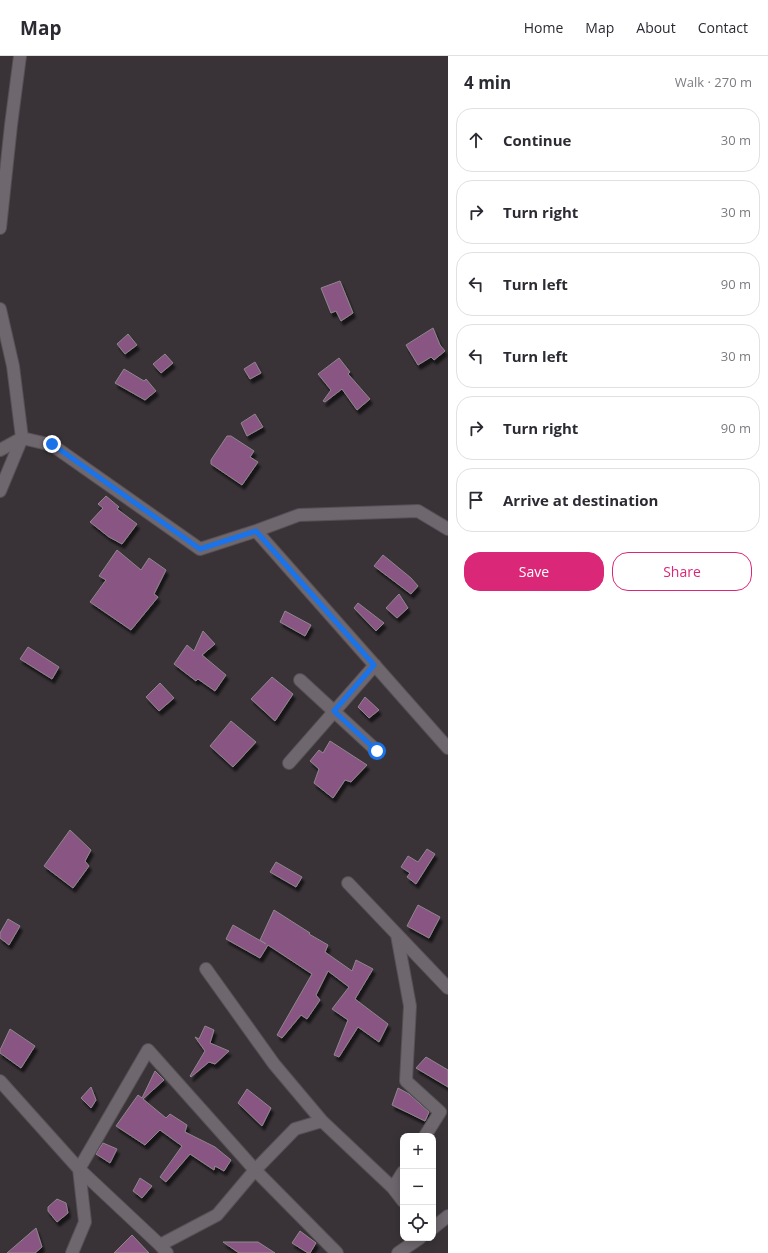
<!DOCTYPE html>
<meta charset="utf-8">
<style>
:root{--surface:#fff;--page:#f7f7f7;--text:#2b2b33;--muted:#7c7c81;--line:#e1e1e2;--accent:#db2777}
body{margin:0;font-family:"Open Sans",sans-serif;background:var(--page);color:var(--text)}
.controls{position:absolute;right:12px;bottom:12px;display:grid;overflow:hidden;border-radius:8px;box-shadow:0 2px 10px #0003}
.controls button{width:36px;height:36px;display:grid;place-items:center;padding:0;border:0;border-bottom:1px solid var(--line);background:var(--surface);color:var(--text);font:20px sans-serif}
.stop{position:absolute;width:12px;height:12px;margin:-9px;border:3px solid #1a73e8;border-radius:50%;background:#fff}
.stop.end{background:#1a73e8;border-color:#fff;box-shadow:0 1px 4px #0008}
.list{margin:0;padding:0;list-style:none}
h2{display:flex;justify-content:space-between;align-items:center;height:52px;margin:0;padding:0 16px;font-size:17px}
h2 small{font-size:13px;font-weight:400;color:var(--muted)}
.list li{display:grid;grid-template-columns:26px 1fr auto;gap:12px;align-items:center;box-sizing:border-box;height:64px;margin:0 8px 8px;padding:0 8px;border:1px solid var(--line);border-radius:16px}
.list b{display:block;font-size:15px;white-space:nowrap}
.list em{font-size:13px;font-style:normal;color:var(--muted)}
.actions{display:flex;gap:8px;padding:12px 16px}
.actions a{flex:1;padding:9px 0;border:1px solid var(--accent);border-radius:16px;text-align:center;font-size:14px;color:var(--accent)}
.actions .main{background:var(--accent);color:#fff}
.icon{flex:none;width:22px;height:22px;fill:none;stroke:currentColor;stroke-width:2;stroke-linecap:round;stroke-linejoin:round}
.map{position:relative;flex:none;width:448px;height:1197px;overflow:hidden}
header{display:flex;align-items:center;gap:24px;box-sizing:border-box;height:56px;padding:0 20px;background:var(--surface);border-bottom:1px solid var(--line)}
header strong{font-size:19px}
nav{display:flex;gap:22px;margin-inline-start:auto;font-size:14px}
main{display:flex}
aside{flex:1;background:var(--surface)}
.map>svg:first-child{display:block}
.building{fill:#895582;stroke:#8e878d;filter:url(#shadow)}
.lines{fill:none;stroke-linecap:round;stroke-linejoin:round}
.minor-casing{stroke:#555055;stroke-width:14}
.minor{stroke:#6e676d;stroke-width:12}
.route{stroke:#1a73e8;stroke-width:5}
</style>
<header>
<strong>Map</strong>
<nav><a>Home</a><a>Map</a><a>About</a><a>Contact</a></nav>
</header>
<main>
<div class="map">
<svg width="448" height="1197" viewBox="0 0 448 1197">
<defs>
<filter id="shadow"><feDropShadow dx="2.5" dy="4.5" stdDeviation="1" flood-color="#0009"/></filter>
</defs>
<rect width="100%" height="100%" fill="#393338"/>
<path class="building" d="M 340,225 L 353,257 L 341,265 L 336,255 L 331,257 L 321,232 Z
M 433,272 L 440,289 L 445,295 L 434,304 L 431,301 L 418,309 L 406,289 Z
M 128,278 L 137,289 L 125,298 L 117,288 Z
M 165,298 L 173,307 L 161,317 L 153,308 Z
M 339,302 L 350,316 L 348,318 L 370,343 L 357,354 L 342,333 L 325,346 L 323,345 L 331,334 L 318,318 Z
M 255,306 L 261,317 L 250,323 L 244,313 Z
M 124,313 L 144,325 L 146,323 L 156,335 L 145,344 L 115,327 Z
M 255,358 L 263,371 L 247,380 L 241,367 Z
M 227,380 L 231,380 L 254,395 L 250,401 L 258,406 L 242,429 L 211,408 L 211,404 Z
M 106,440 L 119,451 L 117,453 L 137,468 L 122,488 L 109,481 L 90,466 L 103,452 L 98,448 Z
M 117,494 L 141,514 L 149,502 L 166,514 L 154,538 L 158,541 L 131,574 L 90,546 L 106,524 L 99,520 Z
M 383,499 L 411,522 L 418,530 L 411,538 L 374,510 Z
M 399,538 L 408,552 L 397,562 L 386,552 Z
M 358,547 L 384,567 L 376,575 L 354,552 Z
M 285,555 L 311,569 L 305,580 L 280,566 Z
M 203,575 L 215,588 L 202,599 L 226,619 L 215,635 L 198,623 L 196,625 L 174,608 L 187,589 L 194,595 Z
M 28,591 L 59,611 L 52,623 L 20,603 Z
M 272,621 L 293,638 L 275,665 L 251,643 Z
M 160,627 L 174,642 L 159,655 L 146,641 Z
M 365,641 L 379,654 L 369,662 L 358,651 Z
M 231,665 L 256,686 L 233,711 L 210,690 Z
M 330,685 L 367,709 L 351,726 L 345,724 L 333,742 L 314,727 L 319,713 L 310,705 L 319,694 L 323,697 Z
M 70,774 L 91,794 L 85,805 L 89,810 L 73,832 L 44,810 Z
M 427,793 L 435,798 L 416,828 L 407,821 L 410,817 L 401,811 L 408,800 L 418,806 Z
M 276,806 L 302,821 L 296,831 L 270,816 Z
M 418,849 L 440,861 L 429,882 L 407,870 Z
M 274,854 L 310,877 L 309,878 L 328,889 L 325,896 L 352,915 L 356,904 L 373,913 L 355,943 L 388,968 L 379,986 L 358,971 L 339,1001 L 334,999 L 348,964 L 332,953 L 349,931 L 328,915 L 316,939 L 320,944 L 307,963 L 301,959 L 282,982 L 277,979 L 312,918 L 268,889 L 260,902 L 226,883 L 233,869 L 266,888 L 260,884 Z
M 8,863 L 20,870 L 9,889 L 0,882 L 0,877 Z
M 205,970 L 214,974 L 210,987 L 229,995 L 215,1008 L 209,1006 L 191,1021 L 190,1020 L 205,995 L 195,981 L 199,983 Z
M 10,973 L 35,990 L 21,1012 L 0,997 L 0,994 Z
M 426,1001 L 448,1014 L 448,1031 L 416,1012 Z
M 155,1015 L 164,1024 L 143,1043 L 166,1062 L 170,1058 L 187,1069 L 185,1076 L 215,1091 L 231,1104 L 224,1115 L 215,1110 L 214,1114 L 190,1098 L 166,1126 L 160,1121 L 182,1090 L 160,1074 L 145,1089 L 116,1070 L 138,1039 L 142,1042 Z
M 91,1031 L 96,1044 L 91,1052 L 81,1042 Z
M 398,1032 L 409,1038 L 429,1056 L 425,1065 L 392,1049 Z
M 247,1033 L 271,1052 L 262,1070 L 238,1047 Z
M 103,1087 L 117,1093 L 110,1107 L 96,1098 Z
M 140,1122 L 152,1130 L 142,1142 L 133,1135 Z
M 57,1143 L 66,1147 L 68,1157 L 57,1166 L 48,1155 L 48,1151 Z
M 36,1172 L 42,1191 L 35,1197 L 7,1197 Z
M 300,1175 L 316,1187 L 310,1197 L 308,1197 L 292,1187 Z
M 132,1179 L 149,1197 L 114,1197 Z
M 223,1186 L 258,1186 L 275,1197 L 239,1197 Z"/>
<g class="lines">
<g class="minor-casing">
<path id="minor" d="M 0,172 L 11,69 L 20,0
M 0,253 L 13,310 L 22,382 L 0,435
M 0,394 L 22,382 L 52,389 L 200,493 L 256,475 L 448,692
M 256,475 L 299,459 L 418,455 L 448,473
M 300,624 L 377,695
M 289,707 L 375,609
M 348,827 L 448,932
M 397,879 L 410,950 L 406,1025 L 440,1056 L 425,1080
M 206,913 L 274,1008 L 322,1065 L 393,1132 L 403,1145
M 0,1025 L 79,1113 L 160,1189 L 167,1197
M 393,1132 L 403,1116
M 433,1172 L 448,1160
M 160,1189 L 217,1159 L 255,1114 L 295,1073 L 322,1065
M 72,1197 L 85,1166 L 79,1113 L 148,994 L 255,1114 L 337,1197
M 398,1197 L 420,1182"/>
</g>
<use href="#minor" class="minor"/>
</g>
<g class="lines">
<path class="route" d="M 52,388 L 200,493 L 256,475 L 374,609 L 334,655 L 377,695"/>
</g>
</svg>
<div class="controls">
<button>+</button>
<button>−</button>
<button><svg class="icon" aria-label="locate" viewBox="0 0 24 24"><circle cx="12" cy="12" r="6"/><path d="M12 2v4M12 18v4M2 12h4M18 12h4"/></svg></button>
</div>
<div class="stop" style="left:377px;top:695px"></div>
<div class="stop end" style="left:52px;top:388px"></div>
</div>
<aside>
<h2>4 min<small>Walk · 270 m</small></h2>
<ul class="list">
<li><svg class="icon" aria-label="ahead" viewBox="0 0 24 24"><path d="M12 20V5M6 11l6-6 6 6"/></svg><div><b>Continue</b></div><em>30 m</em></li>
<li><svg class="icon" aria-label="right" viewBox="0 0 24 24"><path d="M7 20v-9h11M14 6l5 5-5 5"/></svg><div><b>Turn right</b></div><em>30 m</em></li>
<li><svg class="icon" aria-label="left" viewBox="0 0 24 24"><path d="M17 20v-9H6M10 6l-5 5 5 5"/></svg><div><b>Turn left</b></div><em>90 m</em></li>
<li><svg class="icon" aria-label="left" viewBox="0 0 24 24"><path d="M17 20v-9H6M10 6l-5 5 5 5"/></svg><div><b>Turn left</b></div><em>30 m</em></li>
<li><svg class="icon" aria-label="right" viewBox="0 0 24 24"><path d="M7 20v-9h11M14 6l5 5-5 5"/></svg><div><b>Turn right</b></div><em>90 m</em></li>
<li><svg class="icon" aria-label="arrive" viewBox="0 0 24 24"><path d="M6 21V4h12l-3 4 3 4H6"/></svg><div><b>Arrive at destination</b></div></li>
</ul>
<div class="actions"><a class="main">Save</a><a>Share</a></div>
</aside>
</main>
